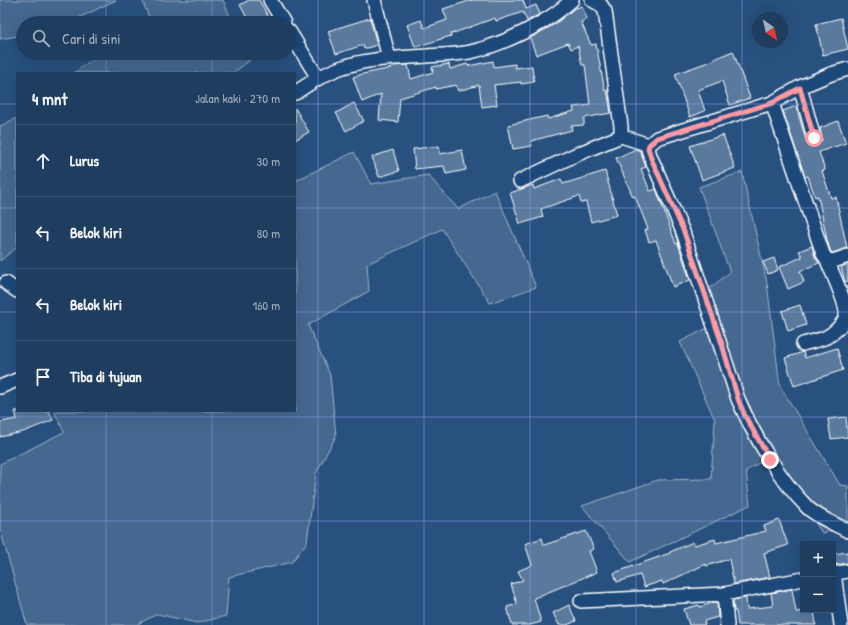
<!DOCTYPE html>
<html lang="id">
<meta charset="utf-8">
<style>
:root{--surface:#1e3d5f;--page:#2b4868;--text:#f1f3f6;--muted:#a1aebd;--line:#3c5674}
body{margin:0;font-family:"Patrick Hand",sans-serif;background:var(--page);color:var(--text)}
.controls{position:absolute;right:12px;bottom:12px;display:grid;overflow:hidden;border-radius:0px;box-shadow:0 4px 16px #0002}
.controls button{width:36px;height:36px;display:grid;place-items:center;padding:0;border:0;border-bottom:1px solid var(--line);background:var(--surface);color:var(--text);font:20px sans-serif}
.compass{position:absolute;left:752px;top:12px;width:36px;height:36px;border-radius:50%;background:var(--surface);box-shadow:0 4px 16px #0002;rotate:146deg}
.stop{position:absolute;width:12px;height:12px;margin:-9px;border:3px solid #ff9aa2;border-radius:50%;background:#fff}
.stop.end{background:#ff9aa2;border-color:#fff;box-shadow:0 1px 4px #0008}
.list{margin:0;padding:0;list-style:none}
h2{display:flex;justify-content:space-between;align-items:center;height:52px;margin:0;padding:0 16px;font-size:17px}
h2 small{font-size:13px;font-weight:400;color:var(--muted)}
.list li{display:grid;grid-template-columns:26px 1fr auto;gap:12px;align-items:center;box-sizing:border-box;height:72px;padding:0 16px;border-top:1px solid var(--line)}
.list b{display:block;font-size:15px;white-space:nowrap}
.list em{font-size:13px;font-style:normal;color:var(--muted)}
.icon{flex:none;width:22px;height:22px;fill:none;stroke:currentColor;stroke-width:2;stroke-linecap:round;stroke-linejoin:round}
.map{position:relative;flex:none;width:848px;height:625px;overflow:hidden}
.search{position:absolute;background:var(--surface);box-shadow:0 4px 16px #0002;left:16px;top:16px;width:280px;height:44px;display:flex;align-items:center;gap:10px;box-sizing:border-box;padding:0 14px;border-radius:22px;color:var(--muted);font-size:15px}
.panel{position:absolute;background:var(--surface);box-shadow:0 4px 16px #0002;left:16px;top:72px;width:280px;height:340px;border-radius:0px}
.map>svg:first-child{display:block}
.green{fill:#446890;stroke:#a2b4c8}
.building{fill:#5a7a9d;stroke:#fff}
.lines{fill:none;stroke-linecap:round;stroke-linejoin:round}
.street-casing{stroke:#fff;stroke-width:16}
.street{stroke:#1f4a7a;stroke-width:13}
.route{stroke:#ff9aa2;stroke-width:5}
.grid{fill:none;stroke:#839eea;stroke-width:1;stroke-opacity:0.55}
</style>
<div class="map">
<svg width="848" height="625" viewBox="0 0 848 625">
<rect width="100%" height="100%" fill="#28517f"/>
<filter id="ink" filterUnits="userSpaceOnUse"><feTurbulence type="fractalNoise" baseFrequency=".025" numOctaves="2"/><feDisplacementMap in="SourceGraphic" scale="8" xChannelSelector="R" yChannelSelector="G"/><feConvolveMatrix kernelMatrix="1 2 1 2 8 2 1 2 1" color-interpolation-filters="sRGB"/></filter>
<g filter="url(#ink)">
<path class="green" d="M 0,0 L 116,0 L 68,23 L 23,23 L 23,35 L 0,39 Z
M 142,0 L 223,0 L 233,23 L 141,23 L 149,17 Z
M 101,53 L 246,53 L 249,61 L 233,73 L 74,73 Z
M 17,118 L 17,247 L 0,261 L 0,126 Z
M 354,152 L 371,184 L 428,175 L 458,209 L 495,191 L 536,287 L 490,303 L 442,229 L 367,264 L 369,291 L 308,325 L 330,375 L 336,436 L 316,473 L 307,542 L 292,562 L 229,577 L 226,616 L 197,623 L 157,614 L 136,625 L 27,625 L 0,529 L 0,464 L 64,432 L 54,411 L 295,411 L 295,181 Z
M 742,172 L 767,283 L 780,386 L 840,485 L 848,486 L 848,528 L 822,533 L 772,455 L 746,471 L 750,505 L 630,562 L 582,506 L 658,480 L 711,479 L 715,420 L 680,342 L 719,322 L 709,289 L 730,272 L 699,187 Z"/>
<path class="building" d="M 249,0 L 259,0 L 272,23 L 250,23 L 240,5 Z
M 472,0 L 523,0 L 526,9 L 536,5 L 540,14 L 527,21 L 523,12 L 496,21 L 495,18 L 451,34 L 451,36 L 415,47 L 407,25 L 421,20 L 424,28 L 447,20 L 443,9 Z
M 582,6 L 587,19 L 581,22 L 591,45 L 596,44 L 605,91 L 607,90 L 611,113 L 584,118 L 584,125 L 571,126 L 572,130 L 531,141 L 532,146 L 513,149 L 508,125 L 547,116 L 548,119 L 574,111 L 573,107 L 590,105 L 585,65 L 582,65 L 578,46 L 571,49 L 568,43 L 536,55 L 530,38 L 555,24 L 573,9 Z
M 370,18 L 377,45 L 364,49 L 363,45 L 336,54 L 328,31 Z
M 841,18 L 848,49 L 823,55 L 816,24 Z
M 733,51 L 750,98 L 730,105 L 722,81 L 698,90 L 705,111 L 690,117 L 675,74 L 714,60 L 714,59 Z
M 493,61 L 494,67 L 515,64 L 515,68 L 532,66 L 534,82 L 521,84 L 521,82 L 494,85 L 497,105 L 482,107 L 479,85 L 458,91 L 456,85 L 436,89 L 436,87 L 400,98 L 398,122 L 379,120 L 381,94 L 362,102 L 353,77 L 363,74 L 392,68 L 392,66 L 408,65 L 411,79 L 433,72 L 432,67 L 449,64 L 450,69 L 467,64 L 468,66 Z
M 354,103 L 364,121 L 346,131 L 336,113 Z
M 796,106 L 806,140 L 809,144 L 816,146 L 819,144 L 822,140 L 820,128 L 838,121 L 846,143 L 819,152 L 825,170 L 822,171 L 831,198 L 836,197 L 847,248 L 832,253 L 830,250 L 827,240 L 818,196 L 815,197 L 808,176 L 805,177 L 783,111 Z
M 295,108 L 309,132 L 295,140 Z
M 723,135 L 735,168 L 702,180 L 690,146 Z
M 439,146 L 440,154 L 462,150 L 466,170 L 446,174 L 444,166 L 415,169 L 413,149 Z
M 636,149 L 640,151 L 646,167 L 641,169 L 650,191 L 656,189 L 676,244 L 678,243 L 690,280 L 673,287 L 656,240 L 649,242 L 645,230 L 648,229 L 635,196 L 633,197 L 616,158 Z
M 393,150 L 399,171 L 379,177 L 372,157 Z
M 605,171 L 617,215 L 591,222 L 586,202 L 581,203 L 579,196 L 541,209 L 543,217 L 520,224 L 510,193 L 533,185 L 534,189 L 561,179 L 563,184 Z
M 812,246 L 815,257 L 819,263 L 800,271 L 804,282 L 788,289 L 779,267 L 802,257 L 799,251 Z
M 774,258 L 778,270 L 768,274 L 763,262 Z
M 848,264 L 848,281 L 845,282 L 841,267 Z
M 800,305 L 806,325 L 788,331 L 782,311 Z
M 837,348 L 843,370 L 794,386 L 785,358 L 803,352 L 805,358 Z
M 15,411 L 49,411 L 53,420 L 23,432 L 0,437 L 0,422 L 17,419 Z
M 846,417 L 848,437 L 831,439 L 828,419 Z
M 779,520 L 788,545 L 764,553 L 770,577 L 734,584 L 729,559 L 706,566 L 706,564 L 663,584 L 662,581 L 644,587 L 640,575 L 617,582 L 614,573 L 670,553 L 670,552 L 693,542 L 695,545 L 715,539 L 716,543 L 750,535 L 766,531 L 764,526 Z
M 586,531 L 594,549 L 589,551 L 597,572 L 534,598 L 541,622 L 530,625 L 512,625 L 507,607 L 517,604 L 511,584 L 523,580 L 518,571 L 532,565 L 525,544 L 542,538 L 544,545 Z
M 848,552 L 848,563 L 833,565 L 833,554 Z
M 792,589 L 796,612 L 814,610 L 816,625 L 738,625 L 736,611 L 734,611 L 733,600 L 746,598 L 747,609 L 773,606 L 771,593 Z
M 714,602 L 717,602 L 718,617 L 704,621 L 705,625 L 689,625 L 684,609 L 699,605 L 700,607 Z
M 569,605 L 576,621 L 567,625 L 559,625 L 553,613 Z"/>
<g class="lines">
<g class="street-casing">
<path id="street" d="M 270,0 L 284,23
M 374,0 L 389,58
M 592,0 L 601,5 L 605,11 L 621,126 L 621,136
M 289,31 L 318,78
M 848,69 L 831,74 L 800,87 L 772,103 L 657,138 L 649,145 L 648,149 L 651,158 L 683,232 L 738,399 C 754,436 779,479 808,508 C 819,518 835,524 848,531
M 800,87 L 814,138
M 295,93 C 310,83 325,73 343,67 C 370,58 399,58 427,56 C 441,55 456,55 470,52 C 502,45 548,23 572,0
M 772,103 L 823,254 L 827,260 C 831,271 848,305 846,316 C 844,323 836,331 830,335 C 823,340 812,341 803,344
M 520,181 L 575,155 L 621,136 L 649,145
M 827,260 L 833,261 L 848,256
M 6,283 L 17,291
M 0,387 L 17,380
M 834,573 L 841,625
M 833,574 L 848,571
M 724,594 L 727,625
M 581,601 L 724,594 L 803,579"/>
</g>
<use href="#street" class="street"/>
</g>
</g>
<g class="lines" filter="url(#ink)">
<path class="route" d="M 770,460 L 745,416 L 738,399 L 722,344 L 684,232 L 651,158 L 648,148 L 649,145 L 657,138 L 772,103 L 800,88 L 814,138"/>
</g>
<path class="grid" d="M 106,0 L 106,23M 212,0 L 212,23M 318,0 L 318,625M 424,0 L 424,625M 530,0 L 530,625M 636,0 L 636,625M 742,0 L 742,625M 106,53 L 106,73M 212,53 L 212,73M 0,104 L 17,104M 295,104 L 848,104M 0,208 L 17,208M 295,208 L 848,208M 0,312 L 17,312M 295,312 L 848,312M 106,411 L 106,625M 212,411 L 212,625M 0,417 L 848,417M 0,521 L 848,521"/>
</svg>
<div class="controls">
<button>+</button>
<button>−</button>
</div>
<svg class="compass" viewBox="-18 -18 36 36"><path d="M0-13l5 13h-10z" fill="#e53935"/><path d="M0 13l5-13h-10z" fill="#a1aebd"/></svg>
<div class="stop" style="left:814px;top:138px"></div>
<div class="stop end" style="left:770px;top:460px"></div>
<div class="search"><svg class="icon" aria-label="search" viewBox="0 0 24 24"><circle cx="10" cy="10" r="6"/><path d="M15 15l6 6"/></svg>Cari di sini</div>
<section class="panel">
<h2>4 mnt<small>Jalan kaki · 270 m</small></h2>
<ul class="list">
<li><svg class="icon" aria-label="ahead" viewBox="0 0 24 24"><path d="M12 20V5M6 11l6-6 6 6"/></svg><div><b>Lurus</b></div><em>30 m</em></li>
<li><svg class="icon" aria-label="left" viewBox="0 0 24 24"><path d="M17 20v-9H6M10 6l-5 5 5 5"/></svg><div><b>Belok kiri</b></div><em>80 m</em></li>
<li><svg class="icon" aria-label="left" viewBox="0 0 24 24"><path d="M17 20v-9H6M10 6l-5 5 5 5"/></svg><div><b>Belok kiri</b></div><em>160 m</em></li>
<li><svg class="icon" aria-label="arrive" viewBox="0 0 24 24"><path d="M6 21V4h12l-3 4 3 4H6"/></svg><div><b>Tiba di tujuan</b></div></li>
</ul>
</section>
</div>
